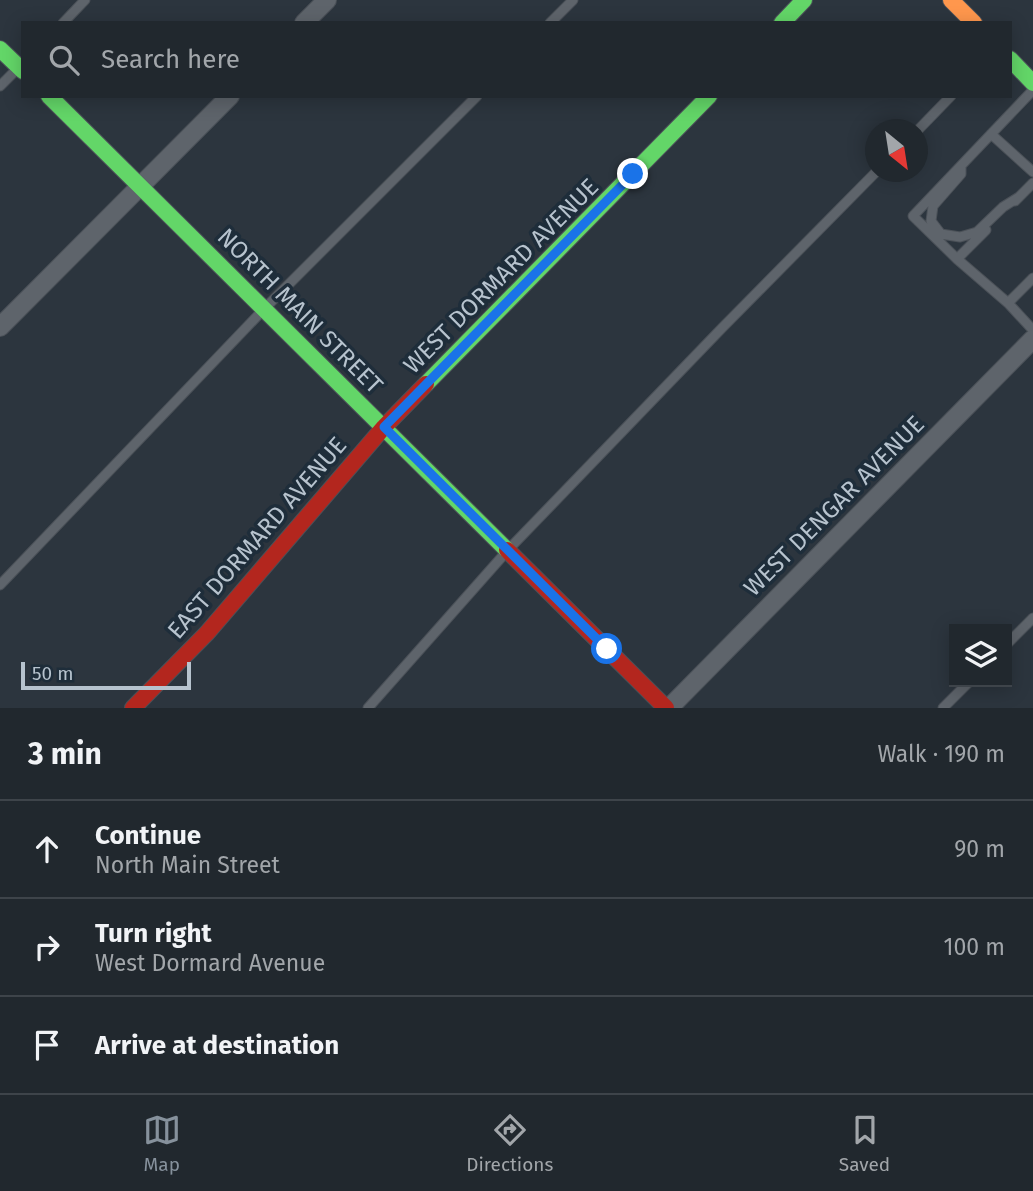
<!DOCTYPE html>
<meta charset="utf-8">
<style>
:root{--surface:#21282e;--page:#293036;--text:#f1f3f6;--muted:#a2a6aa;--line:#3e444a;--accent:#86919c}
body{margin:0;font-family:"Fira Sans",sans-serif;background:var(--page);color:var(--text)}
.controls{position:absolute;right:21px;bottom:21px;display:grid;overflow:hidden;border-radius:0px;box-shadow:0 4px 18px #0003}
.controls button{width:63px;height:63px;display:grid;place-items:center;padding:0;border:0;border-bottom:2px solid var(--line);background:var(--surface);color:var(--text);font:35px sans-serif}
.compass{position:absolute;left:865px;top:119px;width:63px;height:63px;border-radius:50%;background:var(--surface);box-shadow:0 4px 18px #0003;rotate:150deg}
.scale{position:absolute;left:21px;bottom:18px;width:170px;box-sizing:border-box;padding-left:7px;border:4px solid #b7c3ce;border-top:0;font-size:19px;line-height:24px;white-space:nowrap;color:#b7c3ce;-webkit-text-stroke:5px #1e2d3a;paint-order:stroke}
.stop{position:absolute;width:21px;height:21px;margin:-16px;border:5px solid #1a73e8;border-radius:50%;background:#fff}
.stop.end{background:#1a73e8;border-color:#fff;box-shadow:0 2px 7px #0008}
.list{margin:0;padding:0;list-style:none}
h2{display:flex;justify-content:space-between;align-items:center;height:91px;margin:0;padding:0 28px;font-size:30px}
h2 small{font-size:23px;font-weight:400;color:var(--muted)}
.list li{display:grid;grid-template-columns:46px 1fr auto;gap:21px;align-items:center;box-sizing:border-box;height:98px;padding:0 28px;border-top:2px solid var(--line)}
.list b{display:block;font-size:26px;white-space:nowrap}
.list p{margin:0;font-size:23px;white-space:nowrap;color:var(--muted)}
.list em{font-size:23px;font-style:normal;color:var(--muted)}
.icon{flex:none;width:38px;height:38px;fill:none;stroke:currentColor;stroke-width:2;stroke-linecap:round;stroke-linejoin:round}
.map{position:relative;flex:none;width:1033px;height:708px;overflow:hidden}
.search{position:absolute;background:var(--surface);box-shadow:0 4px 18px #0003;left:21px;right:21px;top:21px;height:77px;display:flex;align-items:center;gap:18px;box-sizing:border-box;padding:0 24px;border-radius:0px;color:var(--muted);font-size:26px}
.sheet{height:385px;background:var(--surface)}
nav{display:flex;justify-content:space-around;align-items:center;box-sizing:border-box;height:98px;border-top:2px solid var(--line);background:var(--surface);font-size:19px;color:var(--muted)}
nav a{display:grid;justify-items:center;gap:4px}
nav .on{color:var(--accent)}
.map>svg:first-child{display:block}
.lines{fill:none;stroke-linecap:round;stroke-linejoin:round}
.lane-casing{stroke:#4b5158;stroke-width:11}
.street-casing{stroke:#4b5158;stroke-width:20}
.fast-casing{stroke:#4b5158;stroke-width:18}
.slow-casing{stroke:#4b5158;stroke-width:18}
.jam-casing{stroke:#4b5158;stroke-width:18}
.lane{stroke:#5e646b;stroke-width:9}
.street{stroke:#5e646b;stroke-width:18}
.fast{stroke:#63d668;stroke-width:16}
.slow{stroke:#ff974d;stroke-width:16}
.jam{stroke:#b3261e;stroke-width:16}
.route{stroke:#1a73e8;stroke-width:9}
.labels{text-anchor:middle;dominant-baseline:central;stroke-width:7;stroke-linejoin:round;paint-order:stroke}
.street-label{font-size:24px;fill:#b7c3ce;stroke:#1e2d3a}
</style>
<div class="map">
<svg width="1033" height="708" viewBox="0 0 1033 708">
<rect width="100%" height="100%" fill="#2c353e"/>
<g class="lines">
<g class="lane-casing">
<path id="lane" d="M 63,23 L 85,0
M 550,23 L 573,0
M 0,86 L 16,70
M 1033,90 L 913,216 L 957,259 L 1008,303 L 1033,330
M 918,130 L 951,96
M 991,134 L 1033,172
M 961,166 L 961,174 L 933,206 L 931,221 L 941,234 L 960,237 L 977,232 L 1003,207 L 1019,197
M 1015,201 L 1033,183
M 957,259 L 986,230
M 1008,303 L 1033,278
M 0,585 L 264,309 L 477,96
M 1007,644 L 1033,618
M 368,708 L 508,550 L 722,328 L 876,172
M 943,708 L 969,682"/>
</g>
<g class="street-casing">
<path id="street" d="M 304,23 L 327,0
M 0,327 L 230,96
M 669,708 L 1033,339"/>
</g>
<g class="fast-casing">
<path id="fast" d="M 782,23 L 804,0
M 0,49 L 23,71
M 1010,59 L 1033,83
M 49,96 L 507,550
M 426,384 L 709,96"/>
</g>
<g class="slow-casing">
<path id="slow" d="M 951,0 L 974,23"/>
</g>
<g class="jam-casing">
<path id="jam" d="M 507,550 L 666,708
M 133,708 L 207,633 L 384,427 L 426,384"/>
</g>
<use href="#lane" class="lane"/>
<use href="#street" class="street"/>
<use href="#fast" class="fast"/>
<use href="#slow" class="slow"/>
<use href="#jam" class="jam"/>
</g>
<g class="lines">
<path class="route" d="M 607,649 L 384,427 L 633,174"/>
</g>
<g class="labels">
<g class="street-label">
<text transform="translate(501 276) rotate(-45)">WEST DORMARD AVENUE</text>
<text transform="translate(300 311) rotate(45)">NORTH MAIN STREET</text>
<text transform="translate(834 506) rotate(-45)">WEST DENGAR AVENUE</text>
<text transform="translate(257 538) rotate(-49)">EAST DORMARD AVENUE</text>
</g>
</g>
</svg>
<div class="controls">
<button><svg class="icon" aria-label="layers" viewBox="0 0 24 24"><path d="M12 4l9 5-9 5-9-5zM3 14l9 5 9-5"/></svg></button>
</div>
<svg class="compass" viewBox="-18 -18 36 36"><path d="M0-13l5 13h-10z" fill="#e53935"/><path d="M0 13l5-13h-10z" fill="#a2a6aa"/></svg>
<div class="scale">50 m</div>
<div class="stop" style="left:607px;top:649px"></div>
<div class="stop end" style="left:633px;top:174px"></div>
<div class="search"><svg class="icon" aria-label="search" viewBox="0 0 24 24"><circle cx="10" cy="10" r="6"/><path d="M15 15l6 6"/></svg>Search here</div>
</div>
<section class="sheet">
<h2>3 min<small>Walk · 190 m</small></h2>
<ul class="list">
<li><svg class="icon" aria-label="ahead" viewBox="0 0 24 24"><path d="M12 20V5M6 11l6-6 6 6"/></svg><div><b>Continue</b><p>North Main Street</p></div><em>90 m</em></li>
<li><svg class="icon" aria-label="right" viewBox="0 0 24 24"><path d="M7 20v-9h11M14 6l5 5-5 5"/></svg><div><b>Turn right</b><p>West Dormard Avenue</p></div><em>100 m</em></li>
<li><svg class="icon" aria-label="arrive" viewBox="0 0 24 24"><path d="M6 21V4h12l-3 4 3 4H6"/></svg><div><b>Arrive at destination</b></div></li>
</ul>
</section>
<nav>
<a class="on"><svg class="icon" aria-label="map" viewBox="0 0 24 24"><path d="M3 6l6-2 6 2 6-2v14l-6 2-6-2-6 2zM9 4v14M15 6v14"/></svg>Map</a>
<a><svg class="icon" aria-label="directions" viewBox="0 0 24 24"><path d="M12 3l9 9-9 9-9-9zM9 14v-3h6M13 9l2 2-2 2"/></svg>Directions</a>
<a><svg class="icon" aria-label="saved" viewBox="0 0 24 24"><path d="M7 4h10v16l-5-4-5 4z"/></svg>Saved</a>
</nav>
